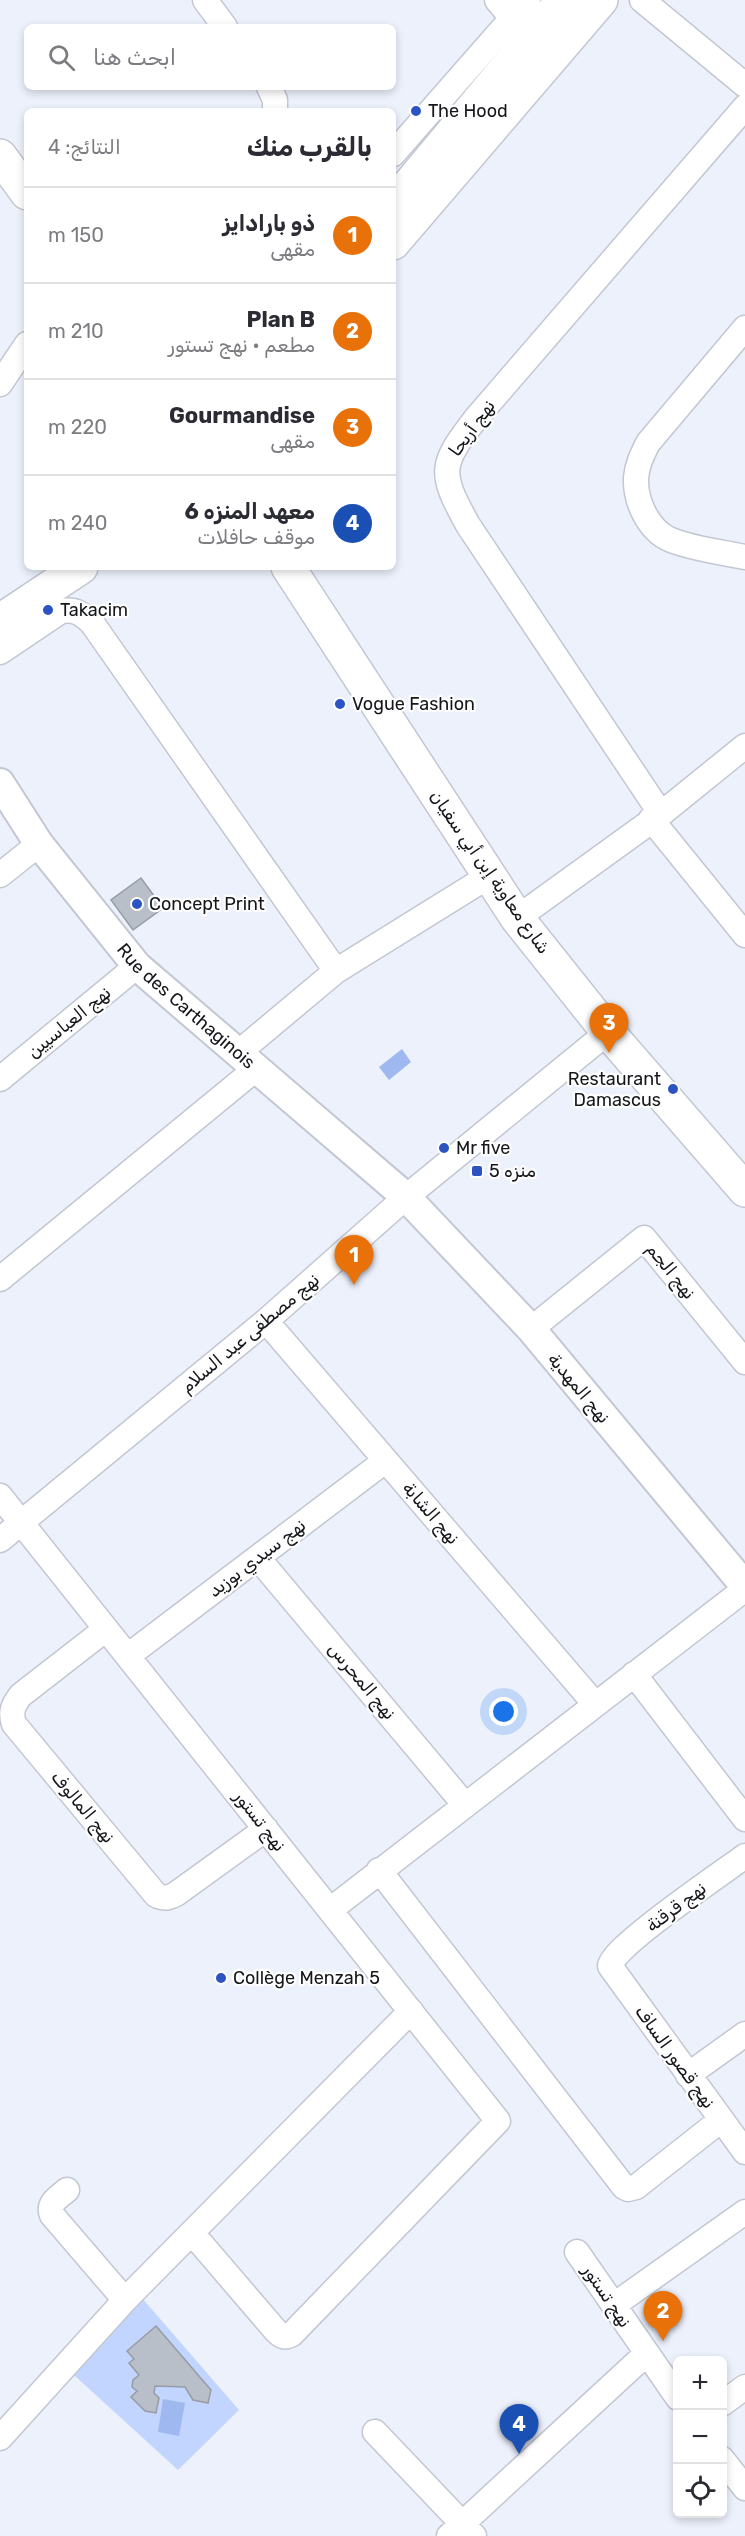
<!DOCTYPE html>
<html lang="ar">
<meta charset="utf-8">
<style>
:root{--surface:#fff;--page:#f2f2f3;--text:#2b2b33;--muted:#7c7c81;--line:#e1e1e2;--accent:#db2777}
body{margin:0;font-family:Rubik,Cairo,sans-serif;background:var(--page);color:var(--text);direction:rtl}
.controls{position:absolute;right:18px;bottom:18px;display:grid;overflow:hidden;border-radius:9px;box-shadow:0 3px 9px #0003}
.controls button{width:54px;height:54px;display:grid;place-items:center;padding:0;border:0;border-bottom:2px solid var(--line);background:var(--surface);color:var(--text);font:30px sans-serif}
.you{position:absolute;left:504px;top:1712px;width:21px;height:21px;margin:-15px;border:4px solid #fff;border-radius:50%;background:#1a73e8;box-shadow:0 0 0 9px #1a73e833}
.badge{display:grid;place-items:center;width:39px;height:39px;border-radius:50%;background:var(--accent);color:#fff;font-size:20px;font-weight:700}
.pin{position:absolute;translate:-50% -50px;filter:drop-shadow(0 2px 3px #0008)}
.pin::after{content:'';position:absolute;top:32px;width:21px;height:18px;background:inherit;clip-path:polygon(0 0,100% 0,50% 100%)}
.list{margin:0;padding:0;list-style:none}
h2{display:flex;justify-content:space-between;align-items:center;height:78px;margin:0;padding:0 24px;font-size:26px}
h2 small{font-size:20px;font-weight:400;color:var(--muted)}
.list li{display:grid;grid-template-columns:39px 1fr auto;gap:18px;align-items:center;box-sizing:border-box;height:96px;padding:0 24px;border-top:2px solid var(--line)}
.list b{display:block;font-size:22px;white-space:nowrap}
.list p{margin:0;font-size:20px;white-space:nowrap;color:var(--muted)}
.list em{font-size:20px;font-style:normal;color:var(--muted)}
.icon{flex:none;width:33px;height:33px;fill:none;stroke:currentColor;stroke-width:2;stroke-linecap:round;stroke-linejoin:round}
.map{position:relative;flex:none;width:745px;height:2536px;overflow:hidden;direction:ltr}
.search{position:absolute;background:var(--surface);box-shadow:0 3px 9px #0003;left:24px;top:24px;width:372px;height:66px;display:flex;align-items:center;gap:15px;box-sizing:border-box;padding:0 21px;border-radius:9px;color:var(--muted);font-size:22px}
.panel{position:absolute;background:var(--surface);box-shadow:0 3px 9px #0003;left:24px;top:108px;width:372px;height:462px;border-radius:9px;direction:rtl}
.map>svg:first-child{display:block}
.green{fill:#c1d5fe}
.water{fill:#9fb9f0}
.building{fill:#b9bfc9;stroke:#979ca6;stroke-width:1.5}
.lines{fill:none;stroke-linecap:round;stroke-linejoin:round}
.minor-casing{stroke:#c2c7d2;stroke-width:27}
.tertiary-casing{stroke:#c2c7d2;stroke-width:32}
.secondary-casing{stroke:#c2c7d2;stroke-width:36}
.minor{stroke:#fff;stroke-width:24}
.tertiary{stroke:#fff;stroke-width:28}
.secondary{stroke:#fff;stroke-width:33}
.poi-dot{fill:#2b53c2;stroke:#fefefe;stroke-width:2}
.labels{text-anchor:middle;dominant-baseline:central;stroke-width:4.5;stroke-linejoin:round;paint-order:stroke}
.poi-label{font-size:18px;fill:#15171b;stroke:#fefefe;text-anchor:start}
.street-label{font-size:18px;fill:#15171b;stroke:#fefefe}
</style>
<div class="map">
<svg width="745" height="2536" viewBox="0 0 745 2536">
<rect width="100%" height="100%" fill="#ecf1fc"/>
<path class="green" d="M 142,2298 L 239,2410 L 178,2470 L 74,2375 Z"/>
<path class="water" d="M 402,1049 L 411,1062 L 389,1080 L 379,1067 Z
M 163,2399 L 185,2403 L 179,2436 L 158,2432 Z"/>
<path class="building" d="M 141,878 L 163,908 L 133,930 L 111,900 Z
M 156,2326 L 211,2390 L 208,2403 L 193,2400 L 185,2387 L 155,2386 L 154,2393 L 159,2398 L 156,2413 L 145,2411 L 131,2397 L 137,2391 L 132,2387 L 133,2380 L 139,2375 L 129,2363 L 134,2359 L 127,2351 Z"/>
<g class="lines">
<g class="minor-casing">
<path id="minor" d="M 205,0 L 225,27
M 497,0 L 522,30
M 642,0 L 745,85
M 269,87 L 275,100 L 275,111
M 393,154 L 528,0
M 745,328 L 648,443 C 642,455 637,465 636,478 C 635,502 649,531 671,540 C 694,549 721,552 745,557
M 0,384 L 27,344
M 0,652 L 61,611 C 76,609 81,613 92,623 L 336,971
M 661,814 L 468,525 C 438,471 440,465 477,417 L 745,107
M 651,819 L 745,935
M 0,875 L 39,844
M 517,918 L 661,814 L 745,746
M 238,1053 L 336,971 L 489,876
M 0,1079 L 137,966
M 0,1279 L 257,1068
M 266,1321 L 595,1704
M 531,1329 L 644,1238 L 745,1362
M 0,1496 L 498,2121 L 292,2334 C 285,2338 282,2337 276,2331 L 192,2233
M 0,1540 L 266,1321 L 406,1197 L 608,1032
M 258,1558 L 465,1805
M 106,1629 L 21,1695 C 13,1705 10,1712 14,1724 L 156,1895 C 164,1899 168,1898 176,1894 L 266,1829
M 129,1655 L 385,1461
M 634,1674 L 745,1819
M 745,1856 C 725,1871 611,1948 610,1966 L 745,2152
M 379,1870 L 624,2187 L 628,2189 L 636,2187 L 721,2120
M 330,1910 L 745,1589
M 688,2075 L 745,2034
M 67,2190 C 59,2197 47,2203 52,2215 L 125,2300
M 577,2252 L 678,2398
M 614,2305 L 745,2212
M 722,2404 L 745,2387
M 375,2432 L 474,2536
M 0,2438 L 125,2300 L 411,2011
M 722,2459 L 745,2488
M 449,2536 L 646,2354"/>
</g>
<g class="tertiary-casing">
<g id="tertiary">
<path id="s1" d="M 0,783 L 39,844 L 137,966 L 406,1197 L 531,1329 L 745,1586"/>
</g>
</g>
<g class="secondary-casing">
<path id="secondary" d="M 0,156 L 27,193
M 393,204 L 563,0
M 393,243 L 601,0
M 288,567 L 517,918 L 608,1032 L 745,1190
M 0,621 L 81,567"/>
</g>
<use href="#minor" class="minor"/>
<use href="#tertiary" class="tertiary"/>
<use href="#secondary" class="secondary"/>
</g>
<g class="poi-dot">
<circle cx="416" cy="111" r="6"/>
<circle cx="48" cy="610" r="6"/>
<circle cx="340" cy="704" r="6"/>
<circle cx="137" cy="904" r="6"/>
<circle cx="673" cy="1089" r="6"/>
<circle cx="444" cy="1148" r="6"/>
<rect x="471" y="1165" width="12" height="12" rx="3"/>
<circle cx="221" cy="1978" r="6"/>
</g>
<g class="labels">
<g class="poi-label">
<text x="428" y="111">The Hood</text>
<text x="60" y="610">Takacim</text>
<text x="352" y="704">Vogue Fashion</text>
<text x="149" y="904">Concept Print</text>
<text x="661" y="1079" text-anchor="end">Restaurant<tspan x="661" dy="21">Damascus</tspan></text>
<text x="456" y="1148">Mr five</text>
<text x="489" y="1171">منزه 5</text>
<text x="233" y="1978">Collège Menzah 5</text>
</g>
<g class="street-label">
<text transform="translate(472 428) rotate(-54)">نهج أريحا</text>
<text transform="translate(490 872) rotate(55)">شارع معاوية إبن أبي سفيان</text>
<text stroke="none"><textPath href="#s1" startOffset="292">Rue des Carthaginois</textPath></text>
<text transform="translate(69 1022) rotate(-39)">نهج العباسيين</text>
<text transform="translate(671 1271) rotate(51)">نهج الجم</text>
<text transform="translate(250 1333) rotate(-40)">نهج مصطفى عبد السلام</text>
<text transform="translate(579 1388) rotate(50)">نهج المهدية</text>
<text transform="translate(431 1513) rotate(49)">نهج الشابة</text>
<text transform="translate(257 1558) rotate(-37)">نهج سيدي بوزيد</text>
<text transform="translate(362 1681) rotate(50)">نهج المحرس</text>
<text transform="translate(83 1807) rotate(50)">نهج المالوف</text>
<text transform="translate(260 1821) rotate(52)">نهج تستور</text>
<text transform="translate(676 1907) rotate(-37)">نهج قرقنة</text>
<text transform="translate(675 2057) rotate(54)">نهج قصور الساف</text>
<text transform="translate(607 2296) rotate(56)">نهج تستور</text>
</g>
</g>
</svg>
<div class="controls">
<button>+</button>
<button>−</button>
<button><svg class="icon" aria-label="locate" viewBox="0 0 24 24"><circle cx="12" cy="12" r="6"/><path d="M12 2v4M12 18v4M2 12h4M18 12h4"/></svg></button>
</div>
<div class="you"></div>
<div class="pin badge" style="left:354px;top:1285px;background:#e8710a">1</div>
<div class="pin badge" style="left:663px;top:2341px;background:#e8710a">2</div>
<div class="pin badge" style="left:609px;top:1053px;background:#e8710a">3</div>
<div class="pin badge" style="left:519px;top:2454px;background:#1a4fb4">4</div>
<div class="search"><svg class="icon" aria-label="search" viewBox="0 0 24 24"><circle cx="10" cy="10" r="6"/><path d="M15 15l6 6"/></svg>ابحث هنا</div>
<section class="panel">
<h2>بالقرب منك<small>النتائج: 4</small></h2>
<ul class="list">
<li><span class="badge" style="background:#e8710a">1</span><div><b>ذو بارادايز</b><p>مقهى</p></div><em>150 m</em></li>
<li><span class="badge" style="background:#e8710a">2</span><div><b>Plan B</b><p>مطعم · نهج تستور</p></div><em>210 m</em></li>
<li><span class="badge" style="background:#e8710a">3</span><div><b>Gourmandise</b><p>مقهى</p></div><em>220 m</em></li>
<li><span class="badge" style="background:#1a4fb4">4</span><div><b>معهد المنزه 6</b><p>موقف حافلات</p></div><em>240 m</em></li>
</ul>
</section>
</div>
